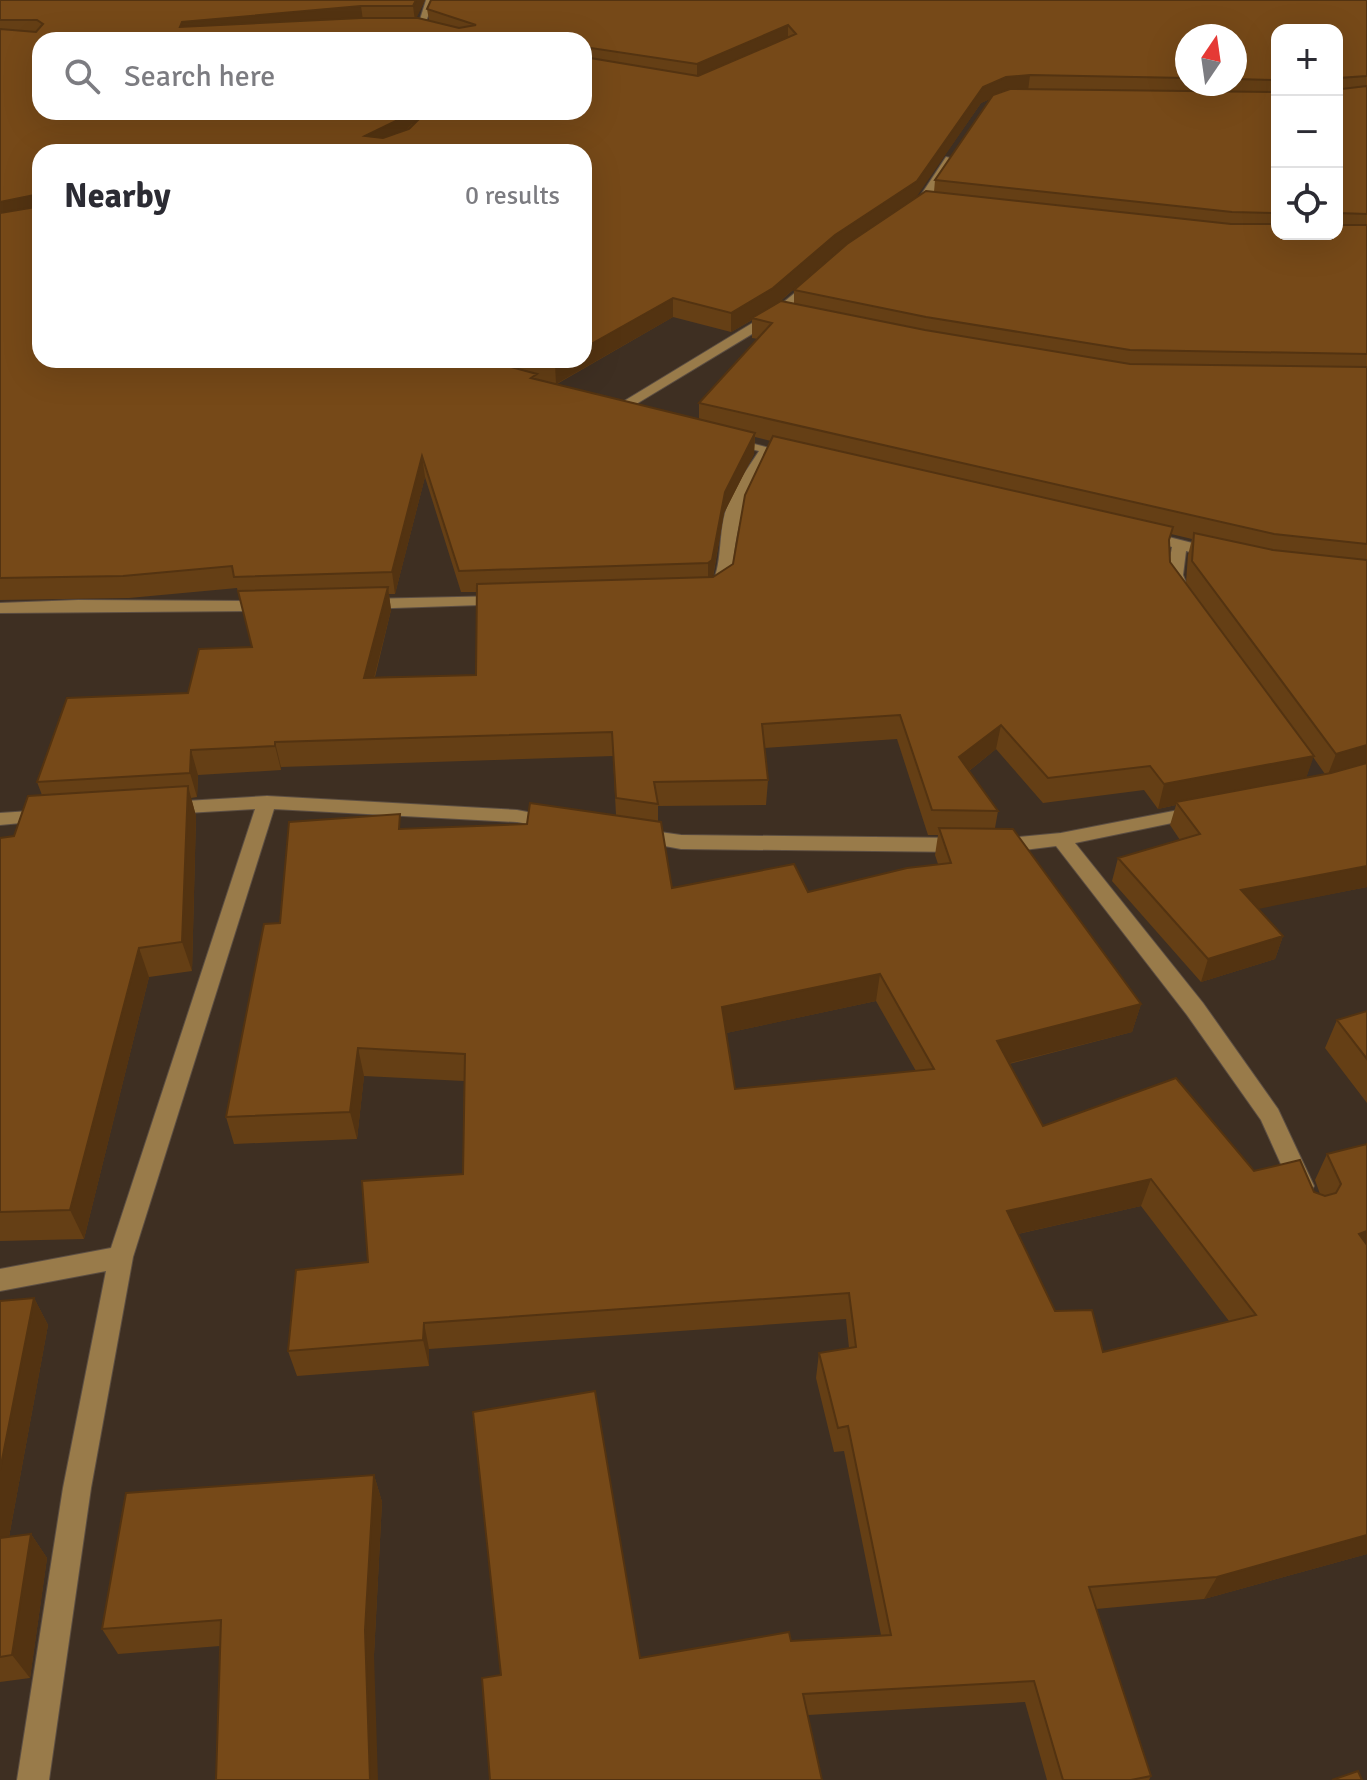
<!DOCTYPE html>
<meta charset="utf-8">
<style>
:root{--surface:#fff;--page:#f7f7f7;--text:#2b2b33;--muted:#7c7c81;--line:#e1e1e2}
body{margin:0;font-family:Signika,sans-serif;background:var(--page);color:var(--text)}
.controls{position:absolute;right:24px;top:24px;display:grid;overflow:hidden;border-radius:16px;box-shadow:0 8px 32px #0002}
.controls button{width:72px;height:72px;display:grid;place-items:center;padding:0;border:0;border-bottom:2px solid var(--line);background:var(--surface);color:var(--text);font:40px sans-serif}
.compass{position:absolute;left:1175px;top:24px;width:72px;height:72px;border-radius:50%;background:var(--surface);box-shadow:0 8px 32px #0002;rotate:13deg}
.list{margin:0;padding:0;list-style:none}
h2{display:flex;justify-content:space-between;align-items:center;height:104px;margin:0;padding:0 32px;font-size:34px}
h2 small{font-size:26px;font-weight:400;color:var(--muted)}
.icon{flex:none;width:44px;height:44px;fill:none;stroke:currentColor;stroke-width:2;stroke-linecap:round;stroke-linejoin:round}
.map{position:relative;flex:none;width:1367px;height:1780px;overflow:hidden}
.search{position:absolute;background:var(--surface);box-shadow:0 8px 32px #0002;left:32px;top:32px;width:560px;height:88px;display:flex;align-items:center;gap:20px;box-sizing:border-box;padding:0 28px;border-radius:24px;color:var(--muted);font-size:30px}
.panel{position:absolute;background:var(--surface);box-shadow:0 8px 32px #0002;left:32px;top:144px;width:560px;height:224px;border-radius:24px}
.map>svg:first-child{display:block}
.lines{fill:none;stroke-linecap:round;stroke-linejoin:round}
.minor-casing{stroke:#5c4e42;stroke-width:2}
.minor{fill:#997b4a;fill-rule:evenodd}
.wall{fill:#653f15;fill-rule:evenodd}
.shaded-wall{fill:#533311}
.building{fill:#764918;stroke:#533311;stroke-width:2;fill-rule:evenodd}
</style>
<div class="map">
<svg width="1367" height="1780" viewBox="0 0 1367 1780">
<rect width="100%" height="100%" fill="#3e2f22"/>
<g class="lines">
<g class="minor-casing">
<path id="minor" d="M 426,0 L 434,0 L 424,27 L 417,29 Z
M 946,157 L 955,159 C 945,175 930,212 908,211 L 908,207 L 917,201 Z
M 812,279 L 818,283 L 816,286 L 782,316 L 623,412 L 611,409 L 774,310 Z
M 723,436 L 801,456 L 794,460 L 771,454 C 741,500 735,532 731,585 L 715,597 L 707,592 C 723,572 718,538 725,513 C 732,490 746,471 759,451 L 723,442 Z
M 1145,531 L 1220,550 L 1223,553 L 1215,558 L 1186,551 L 1183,575 L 1190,593 L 1182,598 L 1176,596 L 1167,575 L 1172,547 L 1140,539 L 1140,533 Z
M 504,596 L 512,601 L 510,604 L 364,609 L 356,604 L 364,599 Z
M 78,600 L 268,601 L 276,606 L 268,611 L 0,613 L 0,603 Z
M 267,796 L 517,810 L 559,818 L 562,822 L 552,828 L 517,822 L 274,809 L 133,1257 L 91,1488 L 49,1780 L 17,1780 L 63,1488 L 106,1271 L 0,1291 L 0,1269 L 111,1248 L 255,809 L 169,814 L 160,808 L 169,802 Z
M 1199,806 L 1208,812 L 1206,816 L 1075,843 L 1203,1003 L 1278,1109 L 1314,1186 L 1310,1193 L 1302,1196 L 1294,1193 L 1261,1120 L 1187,1015 L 1056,846 L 999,853 L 989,846 L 999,839 L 1061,833 Z
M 45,810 L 52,812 L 55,816 L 52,820 L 0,825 L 0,813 Z
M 639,829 L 681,835 L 963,838 L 973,845 L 963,852 L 681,849 L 632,840 L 629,835 L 632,830 Z"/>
</g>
<use href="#minor" class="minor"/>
</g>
<path class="wall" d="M 0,0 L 425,0 L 416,18 L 429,20 L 427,9 L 1367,0 L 1367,887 L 1258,908 L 1283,936 L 1275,959 L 1201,982 L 1112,881 L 1118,858 L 1180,840 L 1170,825 L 1176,805 L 1158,809 L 1144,790 L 1043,803 L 996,749 L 969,771 L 998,811 L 995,828 L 1141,1004 L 1132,1032 L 1009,1064 L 1043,1126 L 1254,1171 L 1320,1194 L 1315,1180 L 1327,1154 L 1367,1144 L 1367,1554 L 1204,1599 L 1096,1609 L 1151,1776 L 1149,1780 L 1047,1780 L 1025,1702 L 808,1715 L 640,1658 L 791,1641 L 881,1635 L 844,1451 L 834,1452 L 816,1378 L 819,1353 L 849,1348 L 846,1319 L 429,1349 L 429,1366 L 297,1376 L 288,1351 L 368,1262 L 463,1174 L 464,1081 L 364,1076 L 357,1139 L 234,1144 L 226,1117 L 280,923 L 402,829 L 527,824 L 616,815 L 613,756 L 281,767 L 281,770 L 198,775 L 197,797 L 191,798 L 196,816 L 192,971 L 149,977 L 84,1239 L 0,1241 L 0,838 L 14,836 L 42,795 L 37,782 L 188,693 L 252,647 L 237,588 L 129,598 L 0,600 ZM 1277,30 L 1337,30 L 1337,234 L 1277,234 ZM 1187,36 L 1235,36 L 1235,84 L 1187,84 ZM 584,40 L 584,112 L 40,112 ZM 990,99 L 935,180 L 934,192 L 915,198 L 981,103 ZM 584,152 L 584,360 L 40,360 ZM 842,248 L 794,290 L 794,303 L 777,304 L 834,254 ZM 673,317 L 731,332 L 752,320 L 752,338 L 758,339 L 699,403 L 699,419 L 557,384 ZM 755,437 L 771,441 L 733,564 L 713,577 L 724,513 L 754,454 ZM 425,477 L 461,592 L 477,592 L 476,675 L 375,677 L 391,610 L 389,594 L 395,594 ZM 1171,534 L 1192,539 L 1188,555 L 1186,583 L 1170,562 L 1169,543 ZM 897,739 L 928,835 L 938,835 L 935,855 L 938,864 L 808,892 L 672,888 L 658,821 L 658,806 L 766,805 L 768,780 L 764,748 ZM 1313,757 L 1325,774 L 1306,778 ZM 876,1001 L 916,1071 L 735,1089 L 726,1033 ZM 1141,1206 L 1229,1321 L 1103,1352 L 1055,1311 L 1018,1234 Z
M 1367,1011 L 1367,1103 L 1325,1048 L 1337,1020 Z
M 34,1298 L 48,1325 L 9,1537 L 31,1534 L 47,1558 L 30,1678 L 0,1682 L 0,1301 Z
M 374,1475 L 382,1502 L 374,1655 L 220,1646 L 118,1654 L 102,1629 Z"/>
<path class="shaded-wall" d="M 416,0 L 425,0 L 415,21 L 413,6 Z
M 361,6 L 363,21 L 180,27 L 182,22 Z
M 788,25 L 788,40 L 697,80 L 697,64 Z
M 1030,75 L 1028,91 L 1004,93 L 981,103 L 915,199 L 834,254 L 772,308 L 731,332 L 731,313 L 835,235 L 983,87 L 1006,77 Z
M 406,112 L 460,112 L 412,124 L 400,136 L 368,152 L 365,136 Z
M 34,195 L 39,213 L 0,221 L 0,202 Z
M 673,298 L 673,317 L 556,384 L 555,364 L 562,360 L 584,360 L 584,348 Z
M 755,433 L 754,454 L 724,513 L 712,581 L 708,585 L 708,563 L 725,492 Z
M 422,456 L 425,477 L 395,594 L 392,572 Z
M 388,587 L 391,610 L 368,702 L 364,678 Z
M 1001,725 L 996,749 L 955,782 L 959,757 Z
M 275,742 L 281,767 L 281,770 L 275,746 Z
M 1367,745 L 1367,763 L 1327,777 L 1336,754 Z
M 191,750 L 198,775 L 197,797 L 190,773 Z
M 1314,756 L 1305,781 L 1176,802 L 1176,805 L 1158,809 L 1164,784 Z
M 188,786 L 196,816 L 192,971 L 182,942 Z
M 1367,866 L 1367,887 L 1233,914 L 1241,890 Z
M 1283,936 L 1275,959 L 1201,982 L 1208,959 Z
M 139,948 L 149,977 L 84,1239 L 70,1210 Z
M 880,974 L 876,1001 L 722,1034 L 722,1007 Z
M 1141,1004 L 1132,1032 L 991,1068 L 997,1041 Z
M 358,1048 L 364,1076 L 357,1139 L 350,1112 Z
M 1151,1179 L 1141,1206 L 1000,1238 L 1007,1211 Z
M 1367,1231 L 1367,1254 L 1359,1234 Z
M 34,1298 L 48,1325 L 4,1564 L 0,1559 L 0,1470 Z
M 424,1323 L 429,1349 L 429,1366 L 423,1340 Z
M 374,1475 L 382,1502 L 374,1655 L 378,1780 L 370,1780 L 365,1630 Z
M 31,1534 L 47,1558 L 30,1678 L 12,1655 Z
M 1367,1535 L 1367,1554 L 1204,1599 L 1217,1577 Z"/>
<path class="building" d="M 0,0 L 416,0 L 413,6 L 361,6 L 182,22 L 180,27 L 361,18 L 418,18 L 459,28 L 476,25 L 427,9 L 431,0 L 1367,0 L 1367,76 L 1339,78 L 1342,89 L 1367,86 L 1367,214 L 1337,213 L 1337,30 L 1277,30 L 1277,80 L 1235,79 L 1235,36 L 1187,36 L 1187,78 L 1030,75 L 1006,77 L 983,87 L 917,181 L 835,235 L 773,288 L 731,313 L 673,298 L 584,348 L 584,152 L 40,152 L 40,360 L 484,360 L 537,374 L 531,378 L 755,433 L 725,492 L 712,560 L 708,563 L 459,571 L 422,456 L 392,572 L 234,577 L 232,566 L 123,576 L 0,578 L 0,213 L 35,207 L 38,198 L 34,195 L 0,202 L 0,29 L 36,32 L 43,24 L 37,20 L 0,20 ZM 788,25 L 796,34 L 698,76 L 584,57 L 584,112 L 436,112 L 421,117 L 409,129 L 383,138 L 365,136 L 398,120 L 406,112 L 40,112 L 40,40 L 584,40 L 584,47 L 697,64 Z
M 1010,89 L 1277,92 L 1277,213 L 1232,212 L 935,180 L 993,95 Z
M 926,191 L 1231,224 L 1277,224 L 1277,234 L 1337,234 L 1337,225 L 1367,225 L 1367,354 L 1130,350 L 926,317 L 794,290 L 847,244 Z
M 781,301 L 925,330 L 1130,364 L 1367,367 L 1367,544 L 1274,534 L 699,403 L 772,323 L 752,318 Z
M 541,360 L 562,360 L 555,364 Z
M 773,436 L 1173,527 L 1169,540 L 1170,562 L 1314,756 L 1164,784 L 1150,766 L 1048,778 L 1001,725 L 959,757 L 998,811 L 932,810 L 900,715 L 762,724 L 768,780 L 654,782 L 658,804 L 616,798 L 612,732 L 275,742 L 275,746 L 191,750 L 190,773 L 37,782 L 67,698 L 188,693 L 199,649 L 252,647 L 238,591 L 388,587 L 364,678 L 476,675 L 477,584 L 713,577 L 733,564 L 745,495 Z
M 1194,533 L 1273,550 L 1367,560 L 1367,745 L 1336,754 L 1192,561 Z
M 1367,763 L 1367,866 L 1241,890 L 1283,936 L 1208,959 L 1118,858 L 1200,834 L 1176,802 L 1331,773 Z
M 188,786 L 182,942 L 139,948 L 70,1210 L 0,1212 L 0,838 L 14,836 L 28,796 Z
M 530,803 L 661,822 L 672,888 L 794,864 L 808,892 L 907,868 L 951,863 L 939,828 L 1013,829 L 1141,1004 L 997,1041 L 1043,1126 L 1176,1078 L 1254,1171 L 1300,1160 L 1314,1192 L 1325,1196 L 1336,1193 L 1341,1184 L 1327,1154 L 1367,1144 L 1367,1231 L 1359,1234 L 1367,1245 L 1367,1535 L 1217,1577 L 1089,1587 L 1151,1776 L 1131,1780 L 1063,1780 L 1034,1681 L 803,1694 L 822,1780 L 490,1780 L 482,1678 L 501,1675 L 473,1412 L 595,1391 L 640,1658 L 789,1632 L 791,1641 L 891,1635 L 848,1426 L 838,1428 L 819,1353 L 856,1347 L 849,1293 L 424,1323 L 423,1340 L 288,1351 L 296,1270 L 368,1262 L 362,1181 L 463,1174 L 465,1054 L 358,1048 L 350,1112 L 226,1117 L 264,924 L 280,923 L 289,822 L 400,814 L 399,829 L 527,824 ZM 880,974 L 934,1069 L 735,1089 L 722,1007 ZM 1151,1179 L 1256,1315 L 1103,1352 L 1092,1310 L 1055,1311 L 1007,1211 Z
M 1367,1011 L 1367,1059 L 1337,1020 Z
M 34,1298 L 0,1470 L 0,1301 Z
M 374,1475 L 365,1630 L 370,1780 L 216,1780 L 221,1620 L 102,1629 L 126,1493 Z
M 31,1534 L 12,1655 L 0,1657 L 0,1538 Z
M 1358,1771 L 1362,1780 L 1332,1780 Z"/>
</svg>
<div class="controls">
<button>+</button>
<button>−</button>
<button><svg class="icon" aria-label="locate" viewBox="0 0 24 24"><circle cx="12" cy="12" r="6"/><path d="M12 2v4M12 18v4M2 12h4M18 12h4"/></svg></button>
</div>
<svg class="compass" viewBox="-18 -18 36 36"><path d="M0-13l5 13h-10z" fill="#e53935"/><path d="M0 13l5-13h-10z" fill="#7c7c81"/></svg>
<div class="search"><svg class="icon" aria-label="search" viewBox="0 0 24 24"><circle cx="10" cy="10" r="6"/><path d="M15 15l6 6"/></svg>Search here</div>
<section class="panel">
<h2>Nearby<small>0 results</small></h2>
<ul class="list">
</ul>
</section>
</div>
